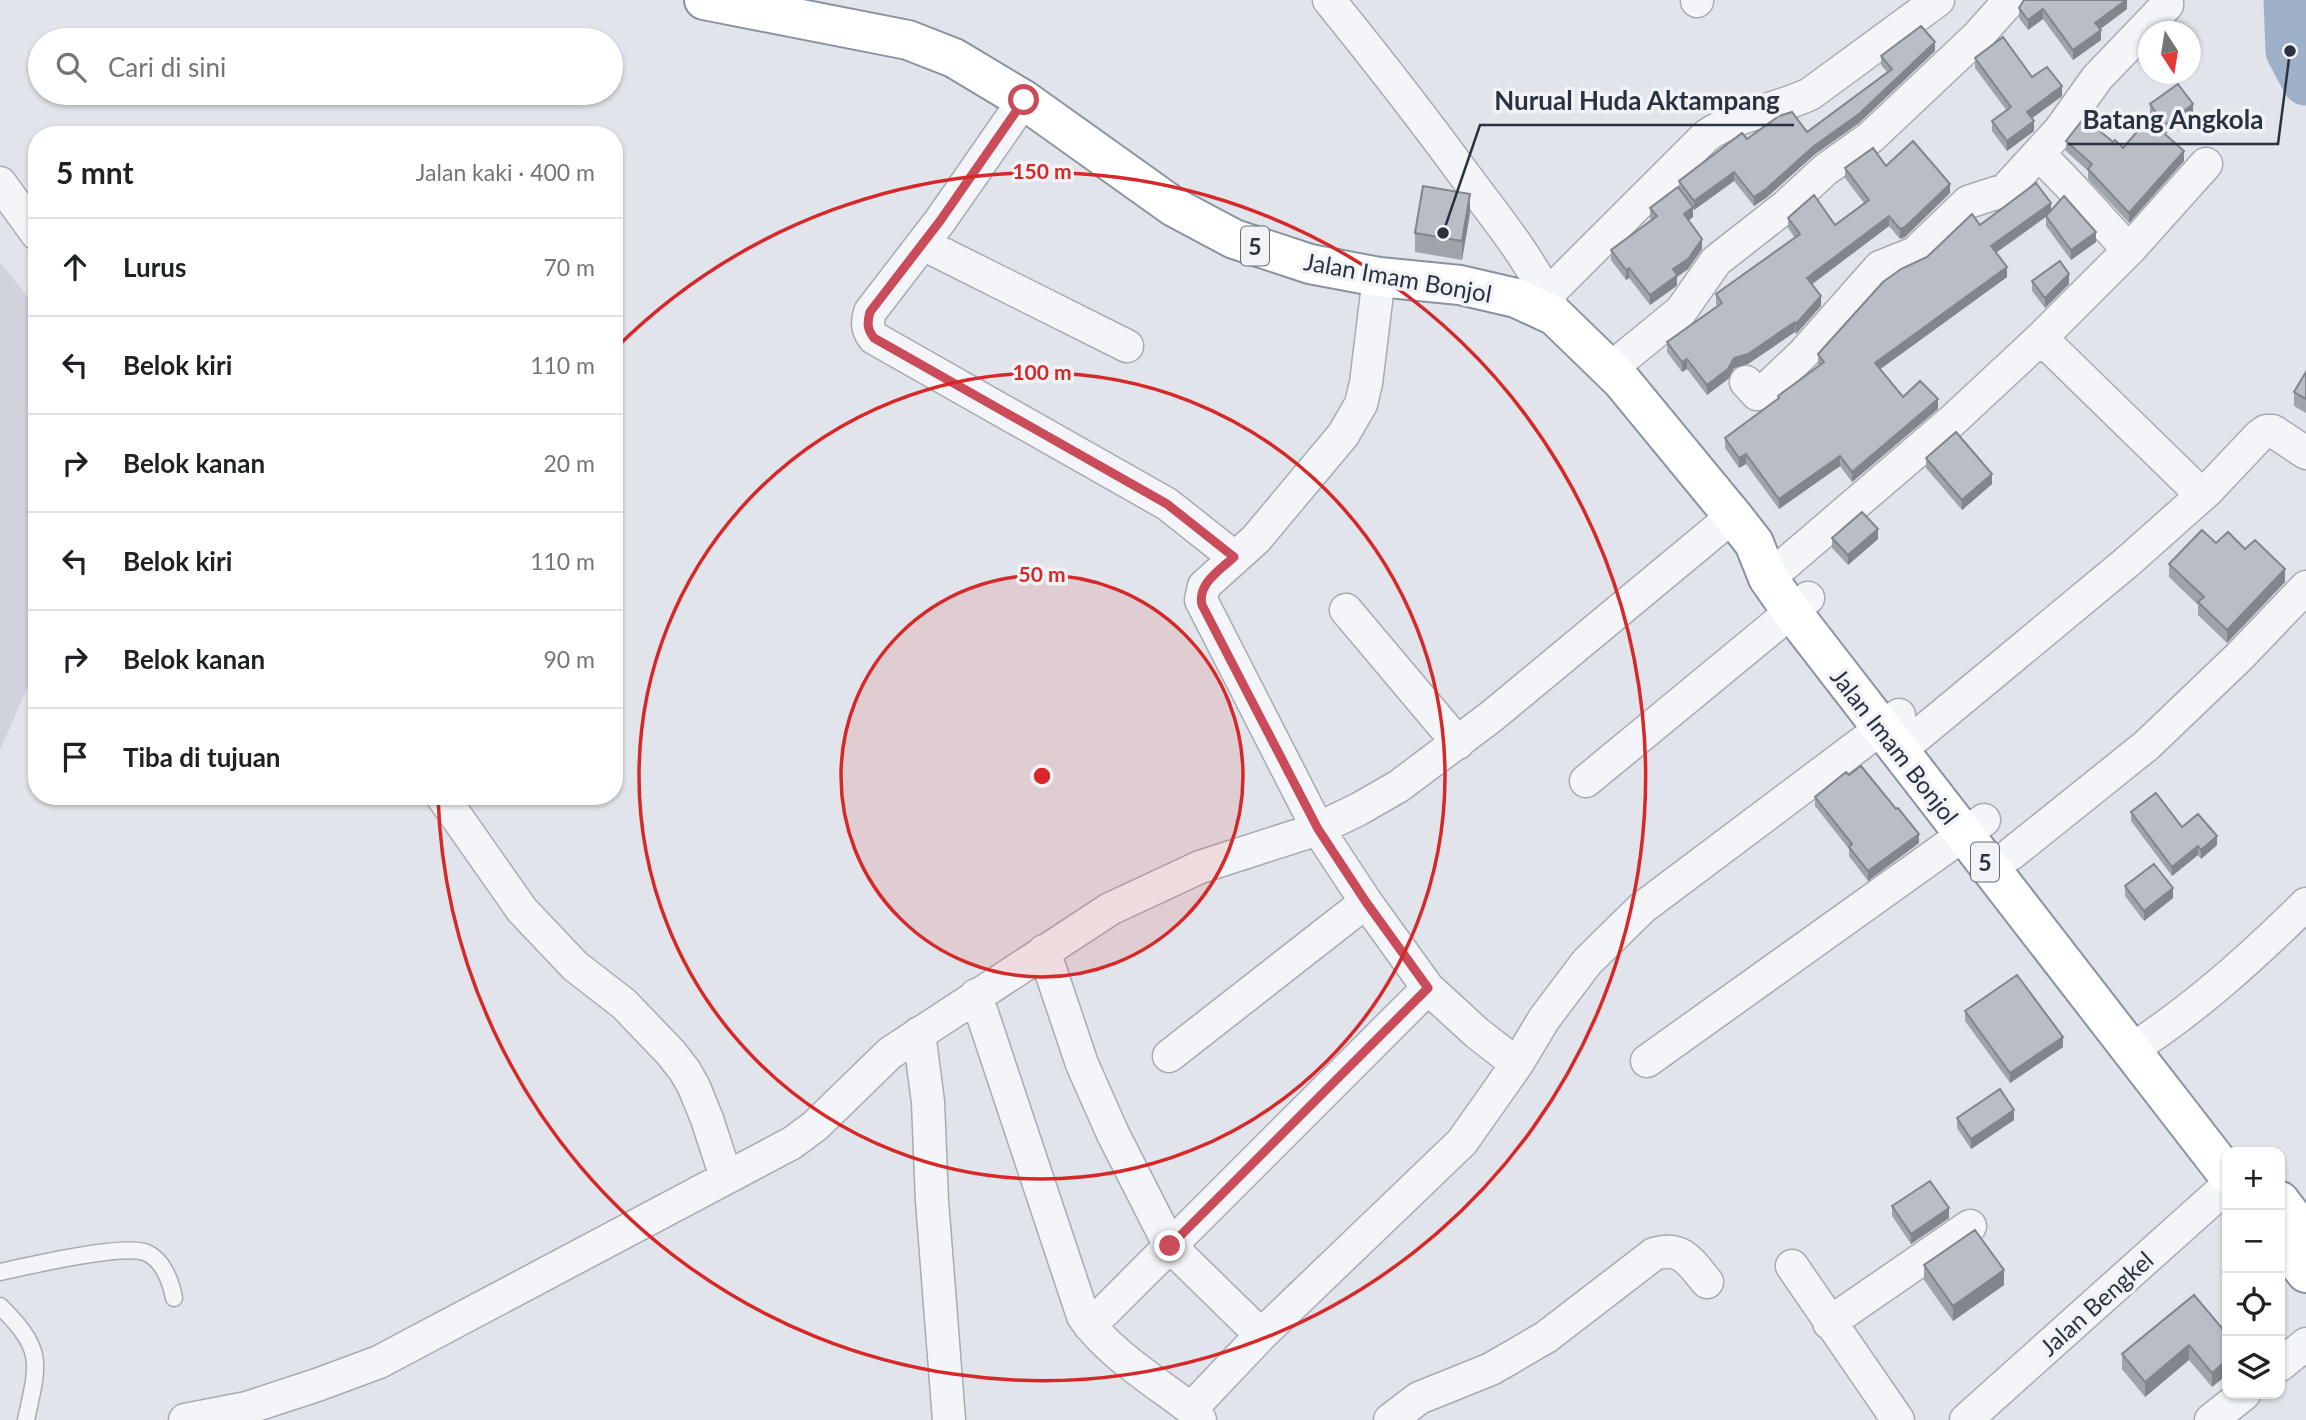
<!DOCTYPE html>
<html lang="id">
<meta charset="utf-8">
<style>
:root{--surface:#fff;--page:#f2f2f2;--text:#202124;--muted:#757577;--line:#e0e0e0}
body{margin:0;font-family:Lato,sans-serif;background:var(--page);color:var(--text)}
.controls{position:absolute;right:21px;bottom:21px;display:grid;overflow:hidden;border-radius:14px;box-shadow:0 2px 5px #0004}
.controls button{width:63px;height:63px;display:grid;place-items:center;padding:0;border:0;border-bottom:2px solid var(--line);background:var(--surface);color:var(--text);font:35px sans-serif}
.compass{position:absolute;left:2138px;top:21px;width:63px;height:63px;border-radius:50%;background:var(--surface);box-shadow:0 2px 5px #0004;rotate:168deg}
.stop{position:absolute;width:21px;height:21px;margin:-16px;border:5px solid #ca4b5a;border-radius:50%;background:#fff}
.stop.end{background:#ca4b5a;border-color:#fff;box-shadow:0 2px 7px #0008}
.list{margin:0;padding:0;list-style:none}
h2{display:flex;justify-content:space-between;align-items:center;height:91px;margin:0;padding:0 28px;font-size:30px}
h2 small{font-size:23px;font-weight:400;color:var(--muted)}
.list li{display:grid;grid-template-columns:46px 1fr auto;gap:21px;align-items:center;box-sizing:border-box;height:98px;padding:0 28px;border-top:2px solid var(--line)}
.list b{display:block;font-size:26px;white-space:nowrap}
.list em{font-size:23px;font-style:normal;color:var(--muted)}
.icon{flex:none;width:38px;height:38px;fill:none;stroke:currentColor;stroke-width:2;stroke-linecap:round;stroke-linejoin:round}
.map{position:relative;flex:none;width:2306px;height:1420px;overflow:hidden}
.search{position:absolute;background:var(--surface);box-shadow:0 2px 5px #0004;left:28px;top:28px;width:595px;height:77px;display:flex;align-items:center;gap:18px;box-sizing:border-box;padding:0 24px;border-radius:38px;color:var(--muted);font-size:26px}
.panel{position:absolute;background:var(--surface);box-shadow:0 2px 5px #0004;left:28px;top:126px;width:595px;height:679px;border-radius:28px}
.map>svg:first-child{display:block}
.built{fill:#d0d3dc}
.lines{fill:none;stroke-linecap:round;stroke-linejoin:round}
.river{stroke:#9eb1c8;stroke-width:49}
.lane-casing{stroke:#a6abb4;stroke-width:19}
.street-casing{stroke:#a6abb4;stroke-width:35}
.highway-casing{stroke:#8992a0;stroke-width:42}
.lane{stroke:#f4f5f8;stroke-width:16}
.street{stroke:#f4f5f8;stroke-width:32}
.highway{stroke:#fff;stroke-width:38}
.wall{fill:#9fa3aa}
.shaded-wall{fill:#82858b}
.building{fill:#b9bec6;stroke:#82858b;stroke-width:2}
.route{stroke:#ca4b5a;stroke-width:9}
.ring{fill:none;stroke:#d62828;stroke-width:3.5}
.labels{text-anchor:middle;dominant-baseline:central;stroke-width:7;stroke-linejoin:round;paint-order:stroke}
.shield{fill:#f1f3f7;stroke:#666c78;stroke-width:2}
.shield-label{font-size:23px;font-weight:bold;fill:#2a3241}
.street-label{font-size:24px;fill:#2a3241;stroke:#f1f3f7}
.centre{fill:#d62828;stroke:#f1f3f7;stroke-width:3.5}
.ring-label{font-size:21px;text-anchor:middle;font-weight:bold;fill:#d62828;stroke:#f1f3f7;stroke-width:7;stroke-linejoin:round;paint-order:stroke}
.leader{fill:none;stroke:#2a3241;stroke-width:2.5}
.callout-dot{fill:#2a3241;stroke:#f1f3f7;stroke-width:2.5}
.callout-label{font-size:26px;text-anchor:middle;font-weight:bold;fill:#2a3241;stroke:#f1f3f7;stroke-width:7;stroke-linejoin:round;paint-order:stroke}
</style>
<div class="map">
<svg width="2306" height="1420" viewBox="0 0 2306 1420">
<rect width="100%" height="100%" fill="#e1e4ea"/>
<path class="built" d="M 0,262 L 37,309 L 37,666 L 0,750 Z"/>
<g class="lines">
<path class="river" d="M 2288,0 L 2290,51 L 2306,81"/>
<g class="lane-casing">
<path id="lane" d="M 0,1272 C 27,1266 125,1243 147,1253 C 163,1260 171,1282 174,1298
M 0,1306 C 44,1350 39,1361 26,1420"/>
</g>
<g class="street-casing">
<path id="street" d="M 1329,0 C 1376,58 1422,117 1466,177 C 1498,220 1533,262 1554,311
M 1697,0 L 1697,1
M 1024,100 L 940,221 L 870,312 C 867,323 867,329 874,338 L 1167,504 L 1234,557
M 2039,155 C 2071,184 2098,218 2129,250
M 0,183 L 37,234
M 923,244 L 1127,346
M 1379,277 L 1366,383 L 1361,404 L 1343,435 L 1256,539 L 1204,586 L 1201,600 L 1318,829 L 1366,902 L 1428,988 L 1477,1033 L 1517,1064
M 1547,295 L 1706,136 C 1738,114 1776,110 1810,94 L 1938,0
M 2041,338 L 2129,250 L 2206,164
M 1610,369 L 1681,311 L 1716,261 L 1786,206 L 1825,170 L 1871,137 L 1977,37 L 2010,0
M 1746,382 L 1757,394 L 1762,393 L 1803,354 L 1880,267 L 1915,253 L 1968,202 L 2005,190 L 2060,130 L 2097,78 L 2167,5 L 2167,0
M 1784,565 L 1952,421 L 2041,338 L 2202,495
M 1346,610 L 1458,743
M 1916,737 L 2126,563 L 2207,491 L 2259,436 L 2266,431 L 2273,431 L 2306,453
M 1586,781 L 1808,598
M 442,796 L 522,910 L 575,966 L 624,1004 L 671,1053 L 685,1071 L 694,1087 L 707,1119 L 726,1177
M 2011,854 L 2147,745 L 2240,656 L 2306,587
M 1044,951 L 1082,1064 L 1113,1134 L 1170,1246 L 1261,1335
M 976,995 L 1083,1316 C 1108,1353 1156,1382 1191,1409 L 1200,1420
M 919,1033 L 928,1102 L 932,1201 L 949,1420
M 2131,1050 C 2196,1008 2251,958 2306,904
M 1169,1056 L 1366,902
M 1647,1061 L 1984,820
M 1792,1266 L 1898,1420
M 1829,1323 L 1970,1226
M 1090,1326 L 1428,988
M 2280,1365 L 2306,1344
M 1191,1409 L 1261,1335 L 1462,1142 L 1517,1064 L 1544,1019 L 1587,962 L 1642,908 L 1899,715
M 185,1420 L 247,1408 L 317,1385 L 379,1362 L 792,1143 L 815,1126 L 890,1053 L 1110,909 L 1200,867 L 1318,829 L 1359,809 L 1399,786 L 1492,716 L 1733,516
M 1390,1420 L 1419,1398 L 1491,1369 L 1546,1337 L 1654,1254 C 1682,1245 1691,1263 1707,1282
M 1966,1420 L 2227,1186
M 2211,1420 L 2244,1394"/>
</g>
<g class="highway-casing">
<path id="highway" d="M 704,0 L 908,40 L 954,58 L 1024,100 L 1174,207 L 1234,239 L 1310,264 L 1379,277 L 1460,285 L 1516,298 L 1555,316 L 1621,380 L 1733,516 L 1754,543 L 1768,578 L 1792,612 L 2227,1174
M 2280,1201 L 2306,1235
M 2280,1240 L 2306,1273"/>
</g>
<use href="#lane" class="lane"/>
<use href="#street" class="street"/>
<use href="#highway" class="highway"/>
</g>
<path class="wall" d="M 2127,0 L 2127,9 L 2100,29 L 2101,40 L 2073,60 L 2043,19 L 2028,30 L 2019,18 L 2019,8 Z
M 1935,51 L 1859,123 L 1814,155 L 1766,198 L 1754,206 L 1734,181 L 1694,210 L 1693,208 L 1693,217 L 1689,220 L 1702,249 L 1688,269 L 1677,277 L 1677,285 L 1675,287 L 1650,305 L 1629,278 L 1626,280 L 1611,260 L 1611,250 L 1652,220 L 1650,218 L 1650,208 L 1679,189 L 1679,181 L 1747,139 L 1807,132 L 1887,72 L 1881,65 L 1881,56 Z
M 1975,58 L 2032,77 L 2062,96 L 2032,118 L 2034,131 L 2007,151 L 1992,131 L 1992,121 L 2007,111 L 1975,68 Z
M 2150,104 L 2193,114 L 2165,134 L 2184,161 L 2129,223 L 2088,179 L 2088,171 L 2066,151 L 2066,141 L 2113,142 L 2123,148 L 2165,134 L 2150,114 Z
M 1886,166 L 1950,193 L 1905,237 L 1900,239 L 1889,226 L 1812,284 L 1821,306 L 1796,334 L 1795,332 L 1748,364 L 1734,368 L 1728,379 L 1707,395 L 1687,369 L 1682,372 L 1667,352 L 1667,342 L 1718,306 L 1716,304 L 1716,294 L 1795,238 L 1788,228 L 1788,218 L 1835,225 L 1864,203 L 1845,178 L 1845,168 Z
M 2051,210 L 2096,242 L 2071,260 L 2046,226 L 2046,217 L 1996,253 L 2007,277 L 1880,369 L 1903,397 L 1938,409 L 1852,482 L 1840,466 L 1779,509 L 1746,464 L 1739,468 L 1725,448 L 1725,438 L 1778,400 L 1778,396 L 1820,366 L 1818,364 L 1818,354 L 1927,257 L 1980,225 Z
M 1470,213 L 1462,260 L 1415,252 L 1415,233 Z
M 2032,281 L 2069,284 L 2045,308 L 2032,291 Z
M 2306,372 L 2306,413 L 2294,406 L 2294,392 Z
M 1926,458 L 1992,484 L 1962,510 L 1926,468 Z
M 1832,538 L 1878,539 L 1848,565 L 1832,548 Z
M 2216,543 L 2245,549 L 2285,582 L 2227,643 L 2198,615 L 2198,605 L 2169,577 L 2169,564 Z
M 1849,775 L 1919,843 L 1868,881 L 1849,856 L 1849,849 L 1815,806 L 1815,797 Z
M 2131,812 L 2217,845 L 2201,859 L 2198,855 L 2172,876 L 2131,821 Z
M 2125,886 L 2173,898 L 2144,921 L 2125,896 Z
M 1965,1011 L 2063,1047 L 2010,1083 L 1965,1021 Z
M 1957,1118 L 2014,1120 L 1971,1149 L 1957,1128 Z
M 1892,1206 L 1949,1218 L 1911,1244 L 1892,1216 Z
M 1924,1265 L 2004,1285 L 1953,1321 L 1924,1280 Z
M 2227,1334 L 2212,1387 L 2189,1360 L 2145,1397 L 2122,1369 L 2122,1354 Z"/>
<path class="shaded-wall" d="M 2126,0 L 2127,0 L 2127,9 L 2095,33 L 2095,23 Z
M 2043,9 L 2043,19 L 2028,30 L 2028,20 Z
M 2101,30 L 2101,40 L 2073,60 L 2073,50 Z
M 1935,42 L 1935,51 L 1859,123 L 1814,155 L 1766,198 L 1754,206 L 1754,197 Z
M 2062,86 L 2062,96 L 2027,122 L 2027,112 Z
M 2193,104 L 2193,114 L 2165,134 L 2165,125 Z
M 2034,121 L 2034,131 L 2007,151 L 2007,141 Z
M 2184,151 L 2184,161 L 2129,223 L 2129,213 Z
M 1734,172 L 1734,181 L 1694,210 L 1694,201 Z
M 1950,184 L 1950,193 L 1905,237 L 1900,239 L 1900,229 Z
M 1470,194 L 1470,213 L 1462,260 L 1462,241 Z
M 2051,203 L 2051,213 L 1991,256 L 1991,246 Z
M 1693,207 L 1693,217 L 1684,224 L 1684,214 Z
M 1889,216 L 1889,226 L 1807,288 L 1807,278 Z
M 2096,232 L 2096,242 L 2071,260 L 2071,250 Z
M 1702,239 L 1702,249 L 1688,269 L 1677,277 L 1677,285 L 1675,287 L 1650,305 L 1650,295 Z
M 2007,267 L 2007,277 L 1875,373 L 1875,363 Z
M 1629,268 L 1629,278 L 1626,280 L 1626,270 Z
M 2069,274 L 2069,284 L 2045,308 L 2045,298 Z
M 1821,296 L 1821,306 L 1796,334 L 1796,324 Z
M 1795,322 L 1795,332 L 1748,364 L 1734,368 L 1728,379 L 1707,395 L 1707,385 L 1734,358 Z
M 1687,359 L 1687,369 L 1682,372 L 1682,362 Z
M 1938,399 L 1938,409 L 1852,482 L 1852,472 Z
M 1746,454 L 1746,464 L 1739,468 L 1739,458 Z
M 1840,456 L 1840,466 L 1779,509 L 1779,499 Z
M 1992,474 L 1992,484 L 1962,510 L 1962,500 Z
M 1878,529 L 1878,539 L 1848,565 L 1848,555 Z
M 2285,569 L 2285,582 L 2227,643 L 2227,630 Z
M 1919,834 L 1919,843 L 1868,881 L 1868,871 Z
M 2217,836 L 2217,845 L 2201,859 L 2201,850 Z
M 2198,846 L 2198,855 L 2172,876 L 2172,867 Z
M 2173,888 L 2173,898 L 2144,921 L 2144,911 Z
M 2063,1037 L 2063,1047 L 2010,1083 L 2010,1073 Z
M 2014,1110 L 2014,1120 L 1971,1149 L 1971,1139 Z
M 1949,1208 L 1949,1218 L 1911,1244 L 1911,1234 Z
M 2004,1270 L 2004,1285 L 1953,1321 L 1953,1306 Z
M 2189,1345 L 2189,1360 L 2145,1397 L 2145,1382 Z
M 2227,1360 L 2227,1375 L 2212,1387 L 2212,1373 Z"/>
<path class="building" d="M 2024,0 L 2126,0 L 2095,23 L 2101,30 L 2073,50 L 2043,9 L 2028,20 L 2019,8 Z
M 1921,26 L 1935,42 L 1859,114 L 1814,146 L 1766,189 L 1754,197 L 1734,172 L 1694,201 L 1679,181 L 1742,133 L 1747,139 L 1779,116 L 1792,112 L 1807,132 L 1892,69 L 1881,56 Z
M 2003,37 L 2032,77 L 2047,67 L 2062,86 L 2027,112 L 2034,121 L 2007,141 L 1992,121 L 2011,107 L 1975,58 Z
M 2178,84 L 2193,104 L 2165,125 L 2150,104 Z
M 2084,118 L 2113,142 L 2115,140 L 2123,148 L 2148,119 L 2184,151 L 2129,213 L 2088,169 L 2092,164 L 2066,141 Z
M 1913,141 L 1950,184 L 1905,227 L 1900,229 L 1889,216 L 1807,278 L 1821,296 L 1796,324 L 1795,322 L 1748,354 L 1734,358 L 1728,369 L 1707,385 L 1687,359 L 1682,362 L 1667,342 L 1722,303 L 1716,294 L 1800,234 L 1788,218 L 1814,195 L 1835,225 L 1869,200 L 1845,168 L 1873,148 L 1886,166 Z
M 2036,183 L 2051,203 L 1991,246 L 2007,267 L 1875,363 L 1903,397 L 1920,381 L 1938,399 L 1852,472 L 1840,456 L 1779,499 L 1746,454 L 1739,458 L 1725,438 L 1779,398 L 1778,396 L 1824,362 L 1818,354 L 1883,282 L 1901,269 L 1927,257 L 1972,214 L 1980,225 Z
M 1423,186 L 1470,194 L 1462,241 L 1415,233 Z
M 1678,187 L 1693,207 L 1684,214 L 1702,239 L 1688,259 L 1673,269 L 1677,275 L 1675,277 L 1650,295 L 1629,268 L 1626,270 L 1611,250 L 1657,216 L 1650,208 Z
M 2064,196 L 2096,232 L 2071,250 L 2046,216 Z
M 2060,261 L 2069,274 L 2045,298 L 2032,281 Z
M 2306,372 L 2306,399 L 2294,392 Z
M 1956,432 L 1992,474 L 1962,500 L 1926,458 Z
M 1862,512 L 1878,529 L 1848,555 L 1832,538 Z
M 2202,530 L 2216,543 L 2228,532 L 2245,549 L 2255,540 L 2285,569 L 2227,630 L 2198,602 L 2204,597 L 2169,564 Z
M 1861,766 L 1896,809 L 1898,808 L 1919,834 L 1868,871 L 1849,847 L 1852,844 L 1815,797 L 1846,772 L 1849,775 Z
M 2156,793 L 2182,827 L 2198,814 L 2217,836 L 2201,850 L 2198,846 L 2172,867 L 2131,812 Z
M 2154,864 L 2173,888 L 2144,911 L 2125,886 Z
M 2017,975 L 2063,1037 L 2010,1073 L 1965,1011 Z
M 2000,1089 L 2014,1110 L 1971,1139 L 1957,1118 Z
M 1930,1181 L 1949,1208 L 1911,1234 L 1892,1206 Z
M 1975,1230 L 2004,1270 L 1953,1306 L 1924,1265 Z
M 2194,1295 L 2227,1334 L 2227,1360 L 2212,1373 L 2189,1345 L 2145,1382 L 2122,1354 Z"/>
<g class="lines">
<path class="route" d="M 1024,100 L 940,221 L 870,312 C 867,323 867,329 874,338 L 1167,504 L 1234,557 C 1220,570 1197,584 1202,605 L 1318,829 L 1366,902 L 1428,988 L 1170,1246"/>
</g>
<circle cx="1042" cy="776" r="201" fill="#d62828" fill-opacity=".12"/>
<g class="ring">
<circle cx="1042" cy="776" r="201"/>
<circle cx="1042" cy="776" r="403"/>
<path d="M615 349A604 604 0 1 1 438 797"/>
</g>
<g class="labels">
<g class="shield">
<rect x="1241" y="226.5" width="28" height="39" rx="5"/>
<rect x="1971" y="842.5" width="28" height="39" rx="5"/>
</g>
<g class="shield-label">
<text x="1255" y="246">5</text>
<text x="1985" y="862">5</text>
</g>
<g class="street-label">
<text transform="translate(1398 277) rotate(10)">Jalan Imam Bonjol</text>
<text transform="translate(1895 746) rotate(52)">Jalan Imam Bonjol</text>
<text transform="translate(2096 1303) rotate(-42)">Jalan Bengkel</text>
</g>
</g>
<circle cx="1042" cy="776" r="10" class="centre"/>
<g class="ring-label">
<text x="1042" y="179">150 m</text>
<text x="1042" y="380">100 m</text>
<text x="1042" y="582">50 m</text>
</g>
<path class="leader" d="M1443 233L1480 125H1794M2290 51L2278 144H2068"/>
<g class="callout-dot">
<circle cx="1443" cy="233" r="7"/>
<circle cx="2290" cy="51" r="7"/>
</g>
<g class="callout-label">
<text x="1637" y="110">Nurual Huda Aktampang</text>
<text x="2173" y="129">Batang Angkola</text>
</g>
</svg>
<div class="controls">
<button>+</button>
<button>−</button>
<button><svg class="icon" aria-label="locate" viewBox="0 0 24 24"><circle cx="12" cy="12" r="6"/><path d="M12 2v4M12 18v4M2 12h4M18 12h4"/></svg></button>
<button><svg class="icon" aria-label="layers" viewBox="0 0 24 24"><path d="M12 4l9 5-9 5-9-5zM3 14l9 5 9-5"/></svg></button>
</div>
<svg class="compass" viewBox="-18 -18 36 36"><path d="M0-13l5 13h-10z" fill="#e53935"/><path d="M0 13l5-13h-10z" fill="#757577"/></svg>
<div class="stop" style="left:1024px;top:100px"></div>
<div class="stop end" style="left:1170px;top:1246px"></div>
<div class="search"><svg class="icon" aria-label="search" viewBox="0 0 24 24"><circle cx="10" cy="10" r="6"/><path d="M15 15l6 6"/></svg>Cari di sini</div>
<section class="panel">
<h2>5 mnt<small>Jalan kaki · 400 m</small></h2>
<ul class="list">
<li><svg class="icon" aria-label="ahead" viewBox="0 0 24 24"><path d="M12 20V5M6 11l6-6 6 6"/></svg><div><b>Lurus</b></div><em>70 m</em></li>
<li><svg class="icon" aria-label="left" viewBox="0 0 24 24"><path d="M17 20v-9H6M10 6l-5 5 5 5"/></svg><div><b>Belok kiri</b></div><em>110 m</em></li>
<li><svg class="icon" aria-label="right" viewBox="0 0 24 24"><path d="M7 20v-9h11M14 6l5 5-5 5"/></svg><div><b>Belok kanan</b></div><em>20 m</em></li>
<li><svg class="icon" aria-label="left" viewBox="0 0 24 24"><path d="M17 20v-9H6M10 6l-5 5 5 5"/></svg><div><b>Belok kiri</b></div><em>110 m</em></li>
<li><svg class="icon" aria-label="right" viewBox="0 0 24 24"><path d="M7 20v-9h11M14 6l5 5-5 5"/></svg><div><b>Belok kanan</b></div><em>90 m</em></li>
<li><svg class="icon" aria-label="arrive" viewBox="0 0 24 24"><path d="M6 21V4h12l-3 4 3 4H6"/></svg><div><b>Tiba di tujuan</b></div></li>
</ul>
</section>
</div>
